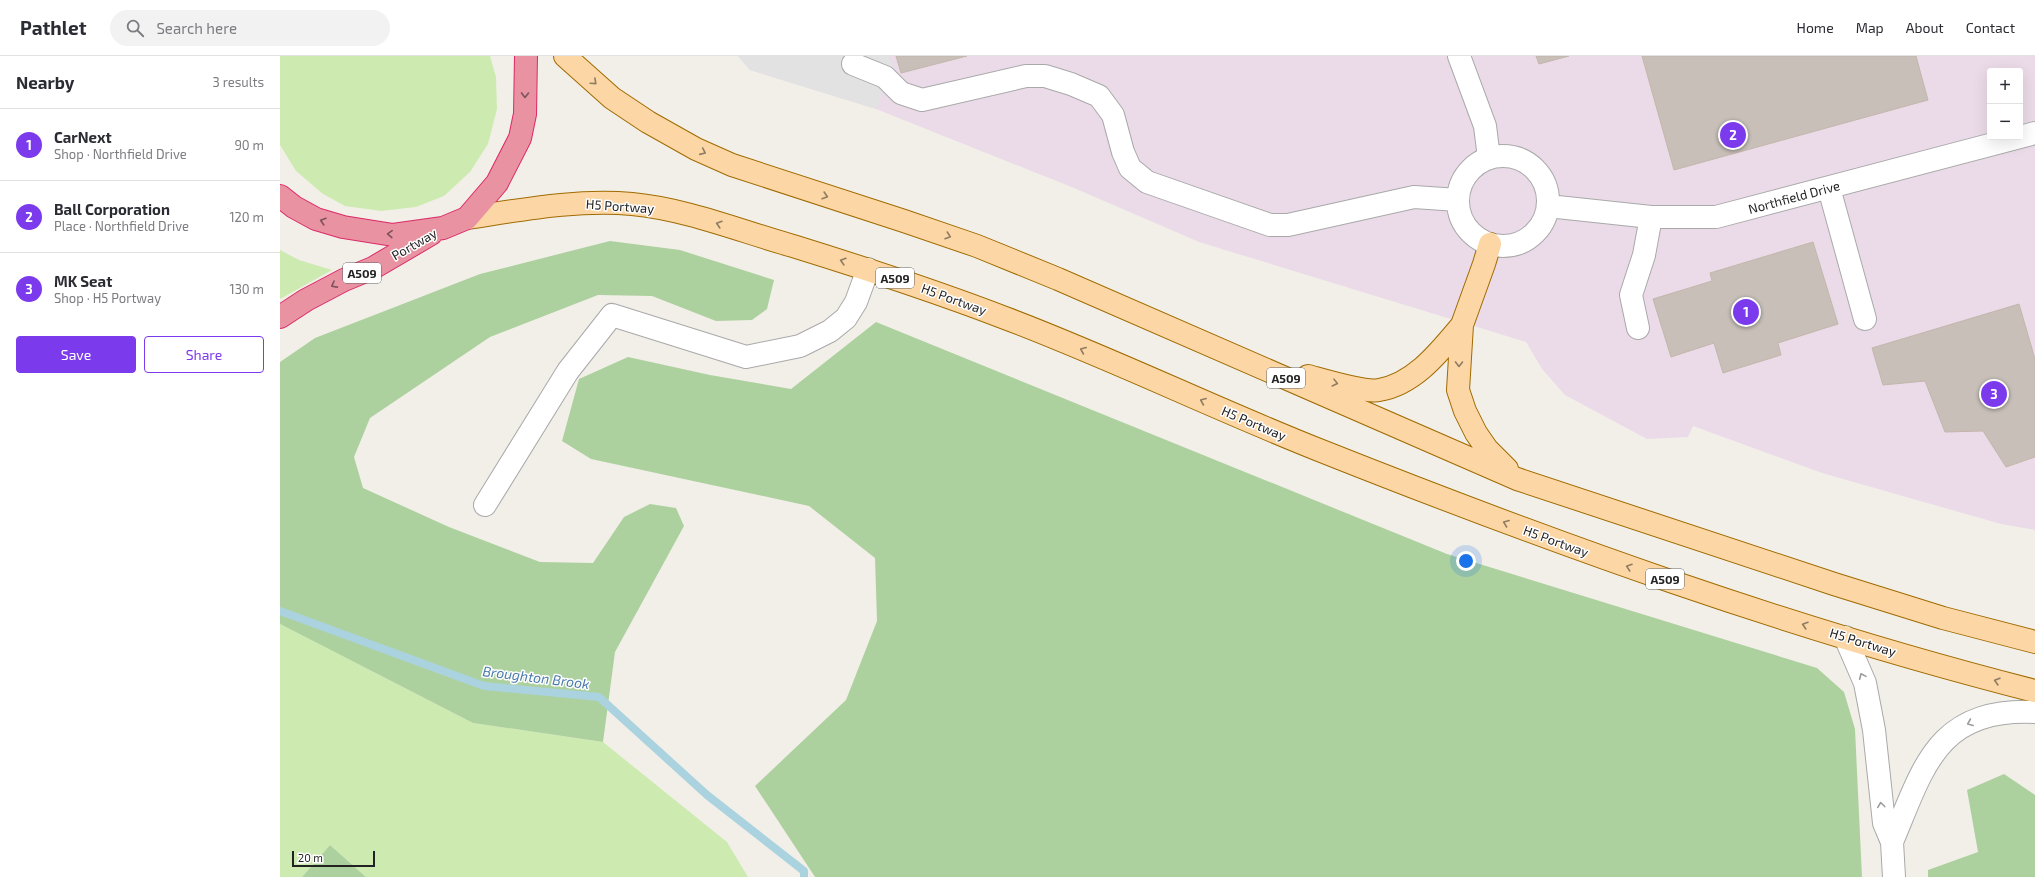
<!DOCTYPE html>
<meta charset="utf-8">
<style>
:root{--surface:#fff;--page:#f2f2f3;--text:#2b2b33;--muted:#7c7c81;--line:#e1e1e2;--accent:#7c3aed}
body{margin:0;font-family:"Exo 2",sans-serif;background:var(--page);color:var(--text)}
.controls{position:absolute;right:12px;top:12px;display:grid;overflow:hidden;border-radius:4px;box-shadow:0 4px 16px #0002}
.controls button{width:36px;height:36px;display:grid;place-items:center;padding:0;border:0;border-bottom:1px solid var(--line);background:var(--surface);color:var(--text);font:20px sans-serif}
.scale{position:absolute;left:12px;bottom:10px;width:83px;box-sizing:border-box;padding-left:4px;border:2px solid #222;border-top:0;font-size:11px;line-height:14px;white-space:nowrap;color:#222;-webkit-text-stroke:3px #fff;paint-order:stroke}
.you{position:absolute;left:1186px;top:505px;width:14px;height:14px;margin:-10px;border:3px solid #fff;border-radius:50%;background:#1a73e8;box-shadow:0 0 0 6px #1a73e833}
.badge{display:grid;place-items:center;width:26px;height:26px;border-radius:50%;background:var(--accent);color:#fff;font-size:13px;font-weight:700}
.pin{position:absolute;translate:-50% -50%;border:2px solid #fff;box-shadow:0 1px 4px #0006}
.list{margin:0;padding:0;list-style:none}
h2{display:flex;justify-content:space-between;align-items:center;height:52px;margin:0;padding:0 16px;font-size:17px}
h2 small{font-size:13px;font-weight:400;color:var(--muted)}
.list li{display:grid;grid-template-columns:26px 1fr auto;gap:12px;align-items:center;box-sizing:border-box;height:72px;padding:0 16px;border-top:1px solid var(--line)}
.list b{display:block;font-size:15px;white-space:nowrap}
.list p{margin:0;font-size:13px;white-space:nowrap;color:var(--muted)}
.list em{font-size:13px;font-style:normal;color:var(--muted)}
.actions{display:flex;gap:8px;padding:12px 16px}
.actions a{flex:1;padding:9px 0;border:1px solid var(--accent);border-radius:4px;text-align:center;font-size:14px;color:var(--accent)}
.actions .main{background:var(--accent);color:#fff}
.icon{flex:none;width:22px;height:22px;fill:none;stroke:currentColor;stroke-width:2;stroke-linecap:round;stroke-linejoin:round}
.map{position:relative;flex:none;width:1755px;height:821px;overflow:hidden}
header{display:flex;align-items:center;gap:24px;box-sizing:border-box;height:56px;padding:0 20px;background:var(--surface);border-bottom:1px solid var(--line)}
header strong{font-size:19px}
nav{display:flex;gap:22px;margin-inline-start:auto;font-size:14px}
.search{width:280px;height:36px;background:var(--page);display:flex;align-items:center;gap:10px;box-sizing:border-box;padding:0 14px;border-radius:22px;color:var(--muted);font-size:15px}
main{display:flex}
aside{flex:1;background:var(--surface)}
.map>svg:first-child{display:block}
.industrial{fill:#ebdbe8;fill-rule:evenodd}
.grass{fill:#cdebb0}
.forest{fill:#add19e}
.parking{fill:#e2e2e2}
.lines{fill:none;stroke-linecap:round;stroke-linejoin:round}
.stream{stroke:#aad3df;stroke-width:8}
.building{fill:#c7bfb8;stroke:#c4b6ab}
.minor-casing{stroke:#a9a9a9;stroke-width:24}
.major-casing{stroke:#a06b00;stroke-width:24}
.highway-casing{stroke:#dc2a67;stroke-width:24}
.minor{stroke:#fff;stroke-width:22}
.major{stroke:#fcd6a4;stroke-width:22}
.highway{stroke:#e892a2;stroke-width:22}
.oneway{stroke:#8f7c63}
.oneway2{stroke:#7b545c}
.oneway3{stroke:#9c9c9c}
.labels{text-anchor:middle;dominant-baseline:central;stroke-width:3;stroke-linejoin:round;paint-order:stroke}
.shield{fill:#fff;stroke:#646464;stroke-width:1}
.shield-label{font-size:12px;font-weight:bold;fill:#222}
.street-label{font-size:13px;fill:#222;stroke:#fff}
.water-label{font-size:14px;font-style:italic;fill:#4a7aab;stroke:#fff}
</style>
<header>
<strong>Pathlet</strong>
<div class="search"><svg class="icon" aria-label="search" viewBox="0 0 24 24"><circle cx="10" cy="10" r="6"/><path d="M15 15l6 6"/></svg>Search here</div>
<nav><a>Home</a><a>Map</a><a>About</a><a>Contact</a></nav>
</header>
<main>
<aside>
<h2>Nearby<small>3 results</small></h2>
<ul class="list">
<li><span class="badge">1</span><div><b>CarNext</b><p>Shop · Northfield Drive</p></div><em>90 m</em></li>
<li><span class="badge">2</span><div><b>Ball Corporation</b><p>Place · Northfield Drive</p></div><em>120 m</em></li>
<li><span class="badge">3</span><div><b>MK Seat</b><p>Shop · H5 Portway</p></div><em>130 m</em></li>
</ul>
<div class="actions"><a class="main">Save</a><a>Share</a></div>
</aside>
<div class="map">
<svg width="1755" height="821" viewBox="0 0 1755 821">
<rect width="100%" height="100%" fill="#f2efe9"/>
<path class="industrial" d="M 458,0 L 1755,0 L 1755,474 L 1721,468 L 1542,417 L 1413,370 L 1408,381 L 1367,383 L 1285,339 L 1262,313 L 1246,286 L 919,186 L 794,132 L 596,53 L 470,14 ZM 1710,15 L 1740,15 L 1740,81 L 1710,81 Z"/>
<path class="grass" d="M 0,0 L 210,0 L 216,21 L 217,53 L 208,88 L 190,116 L 164,140 L 136,151 L 101,155 L 65,150 L 43,138 L 16,115 L 0,89 Z
M 0,194 L 19,204 L 52,214 L 0,243 Z
M 0,568 L 193,667 L 323,686 L 447,786 L 468,821 L 86,821 L 50,789 L 22,821 L 0,821 Z"/>
<path class="forest" d="M 330,185 L 400,194 L 494,224 L 487,253 L 472,264 L 436,265 L 372,240 L 318,239 L 210,281 L 90,362 L 74,401 L 83,432 L 169,471 L 260,506 L 313,507 L 344,461 L 370,448 L 396,452 L 404,470 L 335,596 L 323,686 L 193,667 L 0,568 L 0,306 L 35,282 L 200,218 Z
M 596,266 L 1167,498 L 1537,612 L 1564,636 L 1575,673 L 1582,821 L 535,821 L 475,730 L 566,644 L 597,565 L 595,502 L 529,450 L 311,403 L 282,385 L 299,323 L 348,301 L 430,319 L 511,333 Z
M 1724,718 L 1755,739 L 1755,821 L 1648,821 L 1648,814 L 1698,796 L 1687,734 Z
M 50,789 L 86,821 L 22,821 Z"/>
<path class="parking" d="M 458,0 L 611,0 L 609,2 L 614,9 L 596,53 L 470,14 Z"/>
<g class="lines">
<path class="stream" d="M 0,555 L 204,630 L 319,641 L 427,739 L 524,815 L 524,821"/>
</g>
<path class="building" d="M 616,0 L 687,0 L 621,17 Z
M 1256,0 L 1289,0 L 1259,8 Z
M 1362,0 L 1636,0 L 1648,44 L 1394,114 Z
M 1533,186 L 1558,268 L 1498,287 L 1501,299 L 1443,317 L 1434,287 L 1391,301 L 1373,243 L 1432,225 L 1430,217 Z
M 1739,248 L 1755,303 L 1755,401 L 1726,411 L 1703,375 L 1665,376 L 1645,325 L 1603,329 L 1592,292 Z"/>
<g class="lines">
<g class="minor-casing">
<path id="minor" d="M 1179,0 L 1205,70 L 1209,102
M 573,8 L 605,21 L 621,37 L 642,44 L 746,20 L 765,20 L 791,28 L 819,40 L 833,59 L 843,96 L 850,112 L 867,126 L 990,169 L 1008,169 L 1134,141 L 1178,144
M1178 145a45 45 0 1 1 90 0a45 45 0 1 1-90 0Z
M 1549,132 L 1585,263
M 1268,150 L 1371,161 L 1436,161 L 1755,77
M 1358,272 L 1351,239 L 1364,199 L 1371,161
M 205,449 L 288,315 L 332,259 L 466,301 L 520,290 L 550,275 L 566,262 L 576,246 L 588,213
M 1565,581 L 1585,627 L 1594,674 L 1604,767 L 1612,786 L 1614,821
M 1612,786 C 1644,710 1657,652 1755,656"/>
</g>
<g class="major-casing">
<path id="major" d="M 285,0 L 332,42 L 368,66 L 416,93 L 452,109 L 624,165 L 697,190 L 778,223 L 1237,423 L 1554,528 L 1663,562 L 1755,586
M 187,162 C 241,154 297,143 352,148 C 406,153 460,175 513,190 C 584,212 655,235 725,262 C 831,302 933,352 1039,394 C 1273,487 1511,573 1755,635
M 1210,188 L 1204,208 L 1182,269 L 1178,334 L 1185,355 L 1196,377 L 1207,393 L 1227,413
M 1028,320 C 1043,324 1086,337 1099,334 C 1135,328 1160,295 1182,269"/>
</g>
<g class="highway-casing">
<path id="highway" d="M 0,140 L 14,151 L 36,163 L 63,171 L 113,179 L 163,172 L 187,162 L 217,127 L 240,82 L 245,58 L 246,0
M 0,261 L 26,244 L 64,224 L 93,212 L 151,178"/>
</g>
<use href="#minor" class="minor"/>
<use href="#major" class="major"/>
<use href="#highway" class="highway"/>
</g>
<defs><path id="oneway-chevron" d="M-2-3.5L2.5 0L-2 3.5" fill="none" stroke-width="1.6" stroke-linecap="round" stroke-linejoin="round"/></defs>
<g class="oneway">
<use href="#oneway-chevron" transform="translate(314 26) rotate(42)"/>
<use href="#oneway-chevron" transform="translate(423 96) rotate(24)"/>
<use href="#oneway-chevron" transform="translate(545 140) rotate(17)"/>
<use href="#oneway-chevron" transform="translate(439 168) rotate(-163)"/>
<use href="#oneway-chevron" transform="translate(668 180) rotate(19)"/>
<use href="#oneway-chevron" transform="translate(563 205) rotate(-163)"/>
<use href="#oneway-chevron" transform="translate(803 294) rotate(-157)"/>
<use href="#oneway-chevron" transform="translate(1179 308) rotate(91)"/>
<use href="#oneway-chevron" transform="translate(1055 327) rotate(14)"/>
<use href="#oneway-chevron" transform="translate(923 345) rotate(-157)"/>
<use href="#oneway-chevron" transform="translate(1226 467) rotate(-159)"/>
<use href="#oneway-chevron" transform="translate(1349 511) rotate(-161)"/>
<use href="#oneway-chevron" transform="translate(1525 569) rotate(-162)"/>
<use href="#oneway-chevron" transform="translate(1717 625) rotate(-164)"/>
</g>
<g class="oneway2">
<use href="#oneway-chevron" transform="translate(245 39) rotate(91)"/>
<use href="#oneway-chevron" transform="translate(43 165) rotate(-162)"/>
<use href="#oneway-chevron" transform="translate(110 178) rotate(-178)"/>
<use href="#oneway-chevron" transform="translate(54 229) rotate(152)"/>
</g>
<g class="oneway3">
<use href="#oneway-chevron" transform="translate(1582 620) rotate(-114)"/>
<use href="#oneway-chevron" transform="translate(1690 667) rotate(157)"/>
<use href="#oneway-chevron" transform="translate(1601 749) rotate(-97)"/>
</g>
<g class="labels">
<g class="shield">
<rect x="63" y="207" width="38" height="20" rx="3"/>
<rect x="596" y="212" width="38" height="20" rx="3"/>
<rect x="987" y="312" width="38" height="20" rx="3"/>
<rect x="1366" y="513" width="38" height="20" rx="3"/>
</g>
<g class="shield-label">
<text x="82" y="217">A509</text>
<text x="615" y="222">A509</text>
<text x="1006" y="322">A509</text>
<text x="1385" y="523">A509</text>
</g>
<g class="street-label">
<text transform="translate(1514 141) rotate(-15)">Northfield Drive</text>
<text transform="translate(340 150) rotate(4)">H5 Portway</text>
<text transform="translate(134 188) rotate(-30)">Portway</text>
<text transform="translate(674 243) rotate(20)">H5 Portway</text>
<text transform="translate(974 367) rotate(23)">H5 Portway</text>
<text transform="translate(1276 485) rotate(20)">H5 Portway</text>
<text transform="translate(1583 586) rotate(17)">H5 Portway</text>
</g>
<g class="water-label">
<text transform="translate(256 621) rotate(7)">Broughton Brook</text>
</g>
</g>
</svg>
<div class="controls">
<button>+</button>
<button>−</button>
</div>
<div class="scale">20 m</div>
<div class="you"></div>
<div class="pin badge" style="left:1466px;top:256px">1</div>
<div class="pin badge" style="left:1453px;top:79px">2</div>
<div class="pin badge" style="left:1714px;top:338px">3</div>
</div>
</main>
